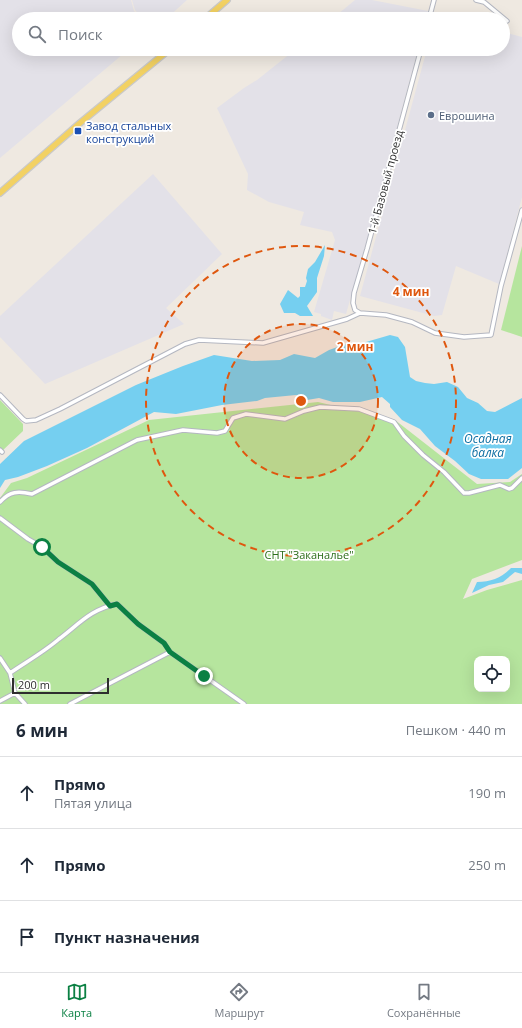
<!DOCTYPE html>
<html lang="ru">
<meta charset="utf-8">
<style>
:root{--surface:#fff;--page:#f6f6f7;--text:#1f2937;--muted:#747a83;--line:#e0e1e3;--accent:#0b8043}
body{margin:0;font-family:"Open Sans",sans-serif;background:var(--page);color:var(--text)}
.controls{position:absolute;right:12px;bottom:12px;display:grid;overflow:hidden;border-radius:8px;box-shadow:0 4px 16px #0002}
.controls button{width:36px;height:36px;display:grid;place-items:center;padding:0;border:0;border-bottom:1px solid var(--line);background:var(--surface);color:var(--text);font:20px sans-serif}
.scale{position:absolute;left:12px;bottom:10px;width:97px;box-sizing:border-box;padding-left:4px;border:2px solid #2e2e2e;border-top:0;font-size:11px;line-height:14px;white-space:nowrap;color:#2e2e2e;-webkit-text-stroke:3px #fff;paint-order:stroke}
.stop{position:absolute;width:12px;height:12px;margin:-9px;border:3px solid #0b8043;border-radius:50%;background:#fff}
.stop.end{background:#0b8043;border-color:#fff;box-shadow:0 1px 4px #0008}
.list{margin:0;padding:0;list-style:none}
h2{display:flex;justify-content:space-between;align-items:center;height:52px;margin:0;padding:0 16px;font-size:17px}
h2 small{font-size:13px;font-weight:400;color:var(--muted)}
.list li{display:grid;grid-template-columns:26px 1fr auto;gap:12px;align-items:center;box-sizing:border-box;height:72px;padding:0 16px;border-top:1px solid var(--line)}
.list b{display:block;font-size:15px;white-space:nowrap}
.list p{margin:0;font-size:13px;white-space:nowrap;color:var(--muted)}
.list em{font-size:13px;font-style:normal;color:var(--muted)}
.icon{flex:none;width:22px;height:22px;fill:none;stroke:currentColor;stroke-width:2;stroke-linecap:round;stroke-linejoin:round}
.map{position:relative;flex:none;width:522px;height:704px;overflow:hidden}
.search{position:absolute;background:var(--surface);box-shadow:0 4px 16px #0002;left:12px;right:12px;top:12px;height:44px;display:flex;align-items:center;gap:10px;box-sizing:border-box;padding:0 14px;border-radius:22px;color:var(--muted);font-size:15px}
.sheet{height:268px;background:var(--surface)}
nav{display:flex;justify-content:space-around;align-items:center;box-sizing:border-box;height:56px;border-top:1px solid var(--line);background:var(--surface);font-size:11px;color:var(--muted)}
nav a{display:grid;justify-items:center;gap:2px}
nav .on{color:var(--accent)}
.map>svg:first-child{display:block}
.industrial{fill:#e3e1e8}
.green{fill:#b6e59e;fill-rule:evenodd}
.water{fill:#75cff0}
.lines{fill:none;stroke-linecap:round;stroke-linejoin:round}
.minor-casing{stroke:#b4b7c1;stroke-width:5.5}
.primary-casing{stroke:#c9c9c9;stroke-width:8}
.minor{stroke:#fff;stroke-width:3.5}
.primary{stroke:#f2d163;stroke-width:5.5}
.route{stroke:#0b8043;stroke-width:5}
.ring{fill:none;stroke:#df570e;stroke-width:2;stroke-dasharray:7 5}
.service-dot{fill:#5c6f8a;stroke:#fff;stroke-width:1.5}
.transit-dot{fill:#1a4fb4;stroke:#fff;stroke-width:1.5}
.labels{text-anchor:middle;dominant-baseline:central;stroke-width:3.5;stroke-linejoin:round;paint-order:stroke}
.service-label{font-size:11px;fill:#4e5e75;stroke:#fff;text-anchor:start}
.transit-label{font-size:11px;fill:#164399;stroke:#fff;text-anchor:start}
.street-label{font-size:11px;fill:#2e2e2e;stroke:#fff}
.park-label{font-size:11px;fill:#2c6e1b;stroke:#fff}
.water-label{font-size:12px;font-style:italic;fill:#0d6fa3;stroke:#fff}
.centre{fill:#df570e;stroke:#fff;stroke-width:2}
.ring-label{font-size:12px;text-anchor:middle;font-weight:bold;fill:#df570e;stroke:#fff;stroke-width:3.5;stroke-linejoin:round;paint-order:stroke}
</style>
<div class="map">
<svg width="522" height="704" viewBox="0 0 522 704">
<rect width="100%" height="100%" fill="#efe9e1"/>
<path class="industrial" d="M 0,0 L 131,0 L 134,11 L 141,19 L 19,19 L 19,49 L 129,49 L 0,158 Z
M 132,0 L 187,0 L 166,19 L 143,19 L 135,10 Z
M 355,0 L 372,0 L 428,11 L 426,19 L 332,19 Z
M 503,32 L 522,37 L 522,197 L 499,284 L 456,266 L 442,315 L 434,316 L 360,296 L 427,49 L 503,49 Z
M 296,49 L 418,49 L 365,247 L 346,314 L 334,311 L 332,320 L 321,316 L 321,314 L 314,312 L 335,240 L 332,232 L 300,225 L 304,212 L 269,202 L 247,190 L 248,174 L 217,108 L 244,88 L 257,80 Z
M 153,174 L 222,254 L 166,308 L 184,324 L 45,384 L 0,337 L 0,316 Z"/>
<path class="green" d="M 522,246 L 522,337 L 501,330 Z
M 0,400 L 23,424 L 23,431 L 0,453 Z
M 318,402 L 395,420 L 477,484 L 510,482 L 522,474 L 522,560 L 472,579 L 463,599 L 487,590 L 522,580 L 522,704 L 0,704 L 0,498 L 11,483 L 27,478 L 149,420 ZM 477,659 L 507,659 L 507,689 L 477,689 Z"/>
<path class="water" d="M 325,245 L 324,256 L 317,278 L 317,292 L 307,306 L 313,316 L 300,316 L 295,313 L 284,313 L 280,304 L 288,290 L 298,298 L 300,296 L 300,287 L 305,287 L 307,281 L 306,278 L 308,269 L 315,262 Z
M 390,335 L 398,337 L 405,347 L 410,377 L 416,381 L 425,383 L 434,384 L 447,382 L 458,387 L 467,398 L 478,403 L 487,411 L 495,412 L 522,398 L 522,468 L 508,479 L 481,479 L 469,474 L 455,461 L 435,446 L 420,429 L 402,420 L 390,407 L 390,404 L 382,397 L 360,402 L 333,402 L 319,398 L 307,400 L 296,395 L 265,398 L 257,401 L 222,405 L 176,414 L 154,412 L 87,448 L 47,466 L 18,477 L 5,480 L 0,488 L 0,464 L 24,441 L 136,385 L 183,366 L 214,355 L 252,361 L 280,360 L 294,354 L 315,358 L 329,350 L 346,344 L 351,348 L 361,348 L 366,342 Z
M 511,568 L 522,568 L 522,574 L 515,572 L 503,582 L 489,585 L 472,593 L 477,582 C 491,582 501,578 511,568 Z"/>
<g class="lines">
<g class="minor-casing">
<path id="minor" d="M 476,0 L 484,2 L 507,21
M 429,19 L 434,0
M 360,313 L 355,310 L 353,303 L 354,293 L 367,249 L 421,49
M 0,395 L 23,419 L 26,421 L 36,420 L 60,409 L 185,344 L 199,340 L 263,343 L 347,319 L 360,313 L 386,315 L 412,322 L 435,333 L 464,337 L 491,335 L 501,286 L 522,210
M 0,450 L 2,452
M 0,502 C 10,491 18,491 32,494 L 137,440 L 183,430 L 217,433 L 225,431 L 233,418 L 246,414 L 285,419 L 304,411 L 320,407 L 359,409 L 394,422 L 404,436 L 423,455 L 444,472 L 464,493 L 469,493 L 496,486 L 500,485 L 509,489 L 512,488 L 522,478
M 0,518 L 28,539 L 42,547 L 58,562 L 92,584 L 110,606
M 0,658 L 10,673 L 15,693 L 25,704
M 10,673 C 26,662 44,652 59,639 C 79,624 91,609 117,604 L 138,624 L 164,643 L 170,652 L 244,704
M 0,701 L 15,693
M 70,704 L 170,652"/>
</g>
<g class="primary-casing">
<path id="primary" d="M 205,19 L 227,0
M 0,193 L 80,123 L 170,49"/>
</g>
<use href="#minor" class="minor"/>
<use href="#primary" class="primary"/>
</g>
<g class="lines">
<path class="route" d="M 42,547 L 58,562 L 92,584 L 110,606 L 117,604 L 138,624 L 164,643 L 170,652 L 204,676"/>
</g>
<circle cx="301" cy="401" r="77" fill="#df570e" fill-opacity=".12"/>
<g class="ring">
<circle cx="301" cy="401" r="77"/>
<circle cx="301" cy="401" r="155"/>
</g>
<circle class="service-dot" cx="431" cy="115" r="4"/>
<rect class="transit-dot" x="74" y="127" width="8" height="8" rx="2"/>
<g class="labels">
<g class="service-label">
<text x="439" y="115">Еврошина</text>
</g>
<g class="transit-label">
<text x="86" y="125">Завод стальных<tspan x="86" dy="13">конструкций</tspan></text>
</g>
<g class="street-label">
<text transform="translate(385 182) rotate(-75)">1-й Базовый проезд</text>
</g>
<g class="park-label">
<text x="309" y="554">СНТ "Заканалье"</text>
</g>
<g class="water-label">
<text x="488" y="438">Осадная<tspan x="488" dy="14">балка</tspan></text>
</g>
</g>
<circle cx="301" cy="401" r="6" class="centre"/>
<g class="ring-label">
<text x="411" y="296">4 мин</text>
<text x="355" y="351">2 мин</text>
</g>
</svg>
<div class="controls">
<button><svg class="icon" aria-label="locate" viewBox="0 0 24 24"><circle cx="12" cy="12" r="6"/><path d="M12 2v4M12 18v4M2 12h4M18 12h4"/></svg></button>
</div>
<div class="scale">200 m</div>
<div class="stop" style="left:42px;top:547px"></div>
<div class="stop end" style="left:204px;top:676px"></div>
<div class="search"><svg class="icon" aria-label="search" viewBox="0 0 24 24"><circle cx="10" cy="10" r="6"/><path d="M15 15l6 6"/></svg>Поиск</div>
</div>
<section class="sheet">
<h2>6 мин<small>Пешком · 440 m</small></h2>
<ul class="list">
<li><svg class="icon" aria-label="ahead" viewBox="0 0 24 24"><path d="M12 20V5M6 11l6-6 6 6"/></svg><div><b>Прямо</b><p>Пятая улица</p></div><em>190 m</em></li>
<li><svg class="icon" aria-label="ahead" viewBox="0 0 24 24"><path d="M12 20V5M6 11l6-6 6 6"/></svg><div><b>Прямо</b></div><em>250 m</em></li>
<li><svg class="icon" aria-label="arrive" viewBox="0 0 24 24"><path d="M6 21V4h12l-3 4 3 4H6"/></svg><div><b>Пункт назначения</b></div></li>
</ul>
</section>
<nav>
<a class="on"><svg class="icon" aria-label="map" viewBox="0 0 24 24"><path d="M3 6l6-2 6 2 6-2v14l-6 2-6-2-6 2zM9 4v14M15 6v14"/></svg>Карта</a>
<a><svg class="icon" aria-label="directions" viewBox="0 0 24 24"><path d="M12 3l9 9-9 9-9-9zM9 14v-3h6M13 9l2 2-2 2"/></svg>Маршрут</a>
<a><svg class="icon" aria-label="saved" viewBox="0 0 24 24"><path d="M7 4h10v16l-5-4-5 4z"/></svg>Сохранённые</a>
</nav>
